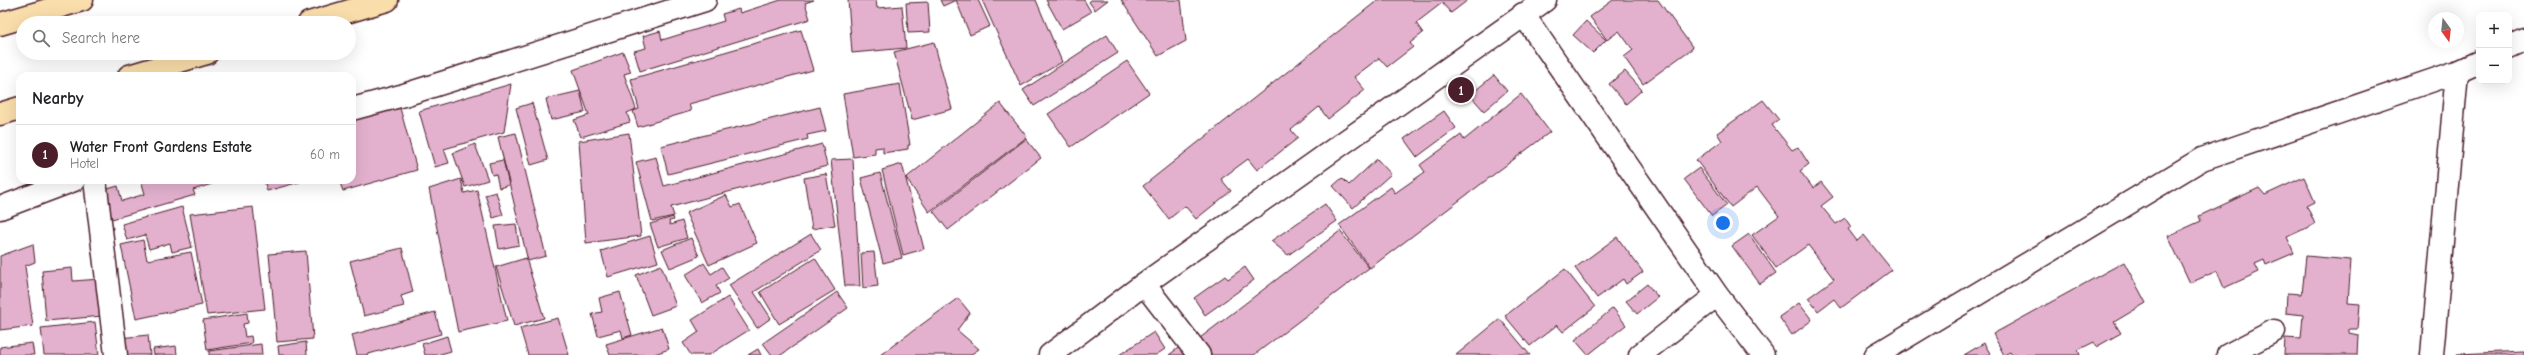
<!DOCTYPE html>
<meta charset="utf-8">
<style>
:root{--surface:#fff;--page:#f6f6f6;--text:#202124;--muted:#757577;--line:#e0e0e0;--accent:#4a1f2b}
body{margin:0;font-family:"Comic Neue",sans-serif;background:var(--page);color:var(--text)}
.controls{position:absolute;right:12px;top:12px;display:grid;overflow:hidden;border-radius:8px;box-shadow:0 4px 16px #0002}
.controls button{width:36px;height:36px;display:grid;place-items:center;padding:0;border:0;border-bottom:1px solid var(--line);background:var(--surface);color:var(--text);font:20px sans-serif}
.compass{position:absolute;left:2428px;top:12px;width:36px;height:36px;border-radius:50%;background:var(--surface);box-shadow:0 4px 16px #0002;rotate:165deg}
.you{position:absolute;left:1723px;top:223px;width:14px;height:14px;margin:-10px;border:3px solid #fff;border-radius:50%;background:#1a73e8;box-shadow:0 0 0 6px #1a73e833}
.badge{display:grid;place-items:center;width:26px;height:26px;border-radius:50%;background:var(--accent);color:#fff;font-size:13px;font-weight:700}
.pin{position:absolute;translate:-50% -50%;border:2px solid #fff;box-shadow:0 1px 4px #0006}
.list{margin:0;padding:0;list-style:none}
h2{display:flex;justify-content:space-between;align-items:center;height:52px;margin:0;padding:0 16px;font-size:17px}
h2 small{font-size:13px;font-weight:400;color:var(--muted)}
.list li{display:grid;grid-template-columns:26px 1fr auto;gap:12px;align-items:center;box-sizing:border-box;height:60px;padding:0 16px;border-top:1px solid var(--line)}
.list b{display:block;font-size:15px;white-space:nowrap}
.list p{margin:0;font-size:13px;white-space:nowrap;color:var(--muted)}
.list em{font-size:13px;font-style:normal;color:var(--muted)}
.icon{flex:none;width:22px;height:22px;fill:none;stroke:currentColor;stroke-width:2;stroke-linecap:round;stroke-linejoin:round}
.map{position:relative;flex:none;width:2524px;height:355px;overflow:hidden}
.search{position:absolute;background:var(--surface);box-shadow:0 4px 16px #0002;left:16px;top:16px;width:340px;height:44px;display:flex;align-items:center;gap:10px;box-sizing:border-box;padding:0 14px;border-radius:22px;color:var(--muted);font-size:15px}
.panel{position:absolute;background:var(--surface);box-shadow:0 4px 16px #0002;left:16px;top:72px;width:340px;height:112px;border-radius:12px}
.map>svg:first-child{display:block}
.building{fill:#e3b1ce;stroke:#4a1f2b}
.lines{fill:none;stroke-linecap:round;stroke-linejoin:round}
.street-casing{stroke:#4a1f2b;stroke-width:25}
.highway-casing{stroke:#4a1f2b;stroke-width:25}
.street{stroke:#fff;stroke-width:22}
.highway{stroke:#f9ddab;stroke-width:22}
</style>
<div class="map">
<svg width="2524" height="355" viewBox="0 0 2524 355">
<rect width="100%" height="100%" fill="#fff"/>
<filter id="ink" filterUnits="userSpaceOnUse"><feTurbulence type="fractalNoise" baseFrequency=".025" numOctaves="2"/><feDisplacementMap in="SourceGraphic" scale="8" xChannelSelector="R" yChannelSelector="G"/><feConvolveMatrix kernelMatrix="1 2 1 2 8 2 1 2 1" color-interpolation-filters="sRGB"/></filter>
<g filter="url(#ink)">
<path class="building" d="M 781,0 L 814,0 L 805,3 L 810,19 L 640,71 L 634,51 L 646,48 L 643,36 L 660,31 L 662,40 L 724,21 L 722,14 L 739,9 L 740,13 Z
M 848,0 L 876,0 L 877,8 L 902,6 L 906,48 L 852,53 Z
M 940,0 L 978,0 L 990,26 L 970,35 L 956,0 L 943,6 Z
M 982,0 L 1036,0 L 1062,62 L 1021,86 Z
M 1046,0 L 1084,0 L 1091,12 L 1062,29 Z
M 1091,0 L 1108,0 L 1095,10 L 1089,2 Z
M 1121,0 L 1181,0 L 1186,41 L 1158,56 Z
M 1378,0 L 1468,0 L 1451,13 L 1442,3 L 1416,23 L 1423,33 L 1410,43 L 1413,47 L 1387,67 L 1379,58 L 1354,77 L 1365,90 L 1328,119 L 1319,107 L 1291,130 L 1298,138 L 1257,170 L 1248,159 L 1221,179 L 1231,191 L 1196,219 L 1185,206 L 1169,219 L 1143,186 Z
M 1613,0 L 1658,0 L 1693,48 L 1643,84 L 1624,57 L 1633,50 L 1619,31 L 1607,40 L 1590,17 Z
M 928,2 L 930,32 L 908,33 L 906,3 Z
M 1586,21 L 1606,40 L 1593,53 L 1573,35 Z
M 801,30 L 813,70 L 689,104 L 691,111 L 638,127 L 633,111 L 639,109 L 631,79 Z
M 1107,35 L 1118,53 L 1034,106 L 1023,90 Z
M 934,42 L 952,109 L 912,120 L 894,52 Z
M 623,52 L 631,72 L 624,74 L 636,109 L 627,113 L 630,122 L 581,137 L 574,120 L 589,115 L 573,70 Z
M 1127,61 L 1149,93 L 1071,147 L 1048,114 Z
M 1625,71 L 1642,90 L 1626,104 L 1609,84 Z
M 1494,75 L 1507,91 L 1484,111 L 1470,95 Z
M 511,84 L 504,132 L 444,149 L 449,163 L 435,167 L 419,111 Z
M 900,84 L 910,145 L 908,145 L 908,149 L 883,153 L 883,147 L 875,148 L 875,154 L 853,157 L 843,94 Z
M 580,91 L 585,112 L 551,120 L 546,99 Z
M 1521,94 L 1550,132 L 1370,268 L 1339,225 L 1391,187 L 1395,193 L 1425,172 L 1420,165 L 1461,135 L 1464,140 Z
M 1763,100 L 1779,120 L 1772,125 L 1792,150 L 1798,147 L 1809,164 L 1800,171 L 1813,188 L 1821,182 L 1833,197 L 1821,206 L 1836,224 L 1845,218 L 1851,227 L 1848,229 L 1857,241 L 1864,235 L 1892,270 L 1841,308 L 1834,299 L 1818,311 L 1808,298 L 1834,279 L 1808,245 L 1776,268 L 1752,235 L 1779,216 L 1757,187 L 1731,207 L 1696,160 L 1722,141 L 1717,133 Z
M 532,103 L 548,160 L 531,165 L 516,108 Z
M 1000,103 L 1027,137 L 929,212 L 906,178 Z
M 820,107 L 826,131 L 807,135 L 808,139 L 668,174 L 661,146 Z
M 400,108 L 417,170 L 343,191 L 339,180 L 352,180 L 352,120 Z
M 1444,111 L 1456,128 L 1417,157 L 1404,139 Z
M 516,133 L 546,256 L 528,261 L 498,137 Z
M 629,133 L 641,236 L 586,243 L 579,141 Z
M 1026,139 L 1041,158 L 948,230 L 933,211 Z
M 475,144 L 488,180 L 465,187 L 453,153 Z
M 822,144 L 827,166 L 671,207 L 674,216 L 652,221 L 636,162 L 656,157 L 664,186 Z
M 853,159 L 860,286 L 845,286 L 831,160 Z
M 1377,159 L 1391,174 L 1353,208 L 1333,186 L 1342,178 L 1349,185 Z
M 503,160 L 509,185 L 499,188 L 496,174 L 492,175 L 489,163 Z
M 902,164 L 924,249 L 903,255 L 882,170 Z
M 1699,168 L 1727,205 L 1712,216 L 1684,179 Z
M 880,173 L 902,258 L 883,263 L 861,178 Z
M 826,174 L 835,225 L 812,229 L 804,178 Z
M 2304,177 L 2315,202 L 2307,206 L 2315,224 L 2287,237 L 2294,253 L 2266,265 L 2264,260 L 2255,264 L 2259,272 L 2224,288 L 2217,271 L 2190,283 L 2168,236 L 2201,221 L 2199,216 L 2259,188 L 2265,195 Z
M 461,179 L 464,193 L 477,190 L 507,321 L 458,332 L 429,189 Z
M 141,180 L 217,180 L 218,182 L 193,190 L 195,195 L 112,219 L 104,190 L 118,186 L 122,201 L 145,194 Z
M 264,180 L 307,180 L 267,191 Z
M 496,192 L 503,215 L 493,218 L 485,195 Z
M 726,195 L 732,207 L 740,204 L 757,243 L 709,265 L 686,213 Z
M 1325,204 L 1337,221 L 1288,255 L 1271,241 Z
M 182,207 L 192,247 L 172,252 L 170,243 L 149,249 L 145,235 L 127,240 L 122,224 Z
M 253,207 L 265,309 L 207,315 L 190,214 Z
M 673,217 L 674,220 L 669,221 L 670,225 L 682,221 L 687,238 L 658,247 L 650,224 Z
M 516,224 L 519,245 L 499,249 L 495,226 Z
M 1340,231 L 1369,268 L 1254,355 L 1207,355 L 1196,341 Z
M 811,234 L 821,250 L 754,292 L 771,318 L 757,328 L 729,285 Z
M 1749,234 L 1776,273 L 1760,284 L 1732,246 Z
M 650,236 L 658,262 L 608,277 L 601,251 Z
M 1617,237 L 1643,272 L 1626,284 L 1623,279 L 1597,298 L 1575,268 Z
M 691,238 L 699,256 L 670,268 L 662,250 Z
M 143,240 L 147,260 L 191,252 L 202,305 L 136,319 L 121,245 Z
M 33,244 L 35,262 L 25,266 L 33,326 L 0,330 L 0,256 Z
M 402,248 L 413,292 L 401,296 L 404,306 L 364,316 L 350,261 Z
M 306,251 L 313,339 L 277,342 L 269,254 Z
M 874,252 L 878,286 L 863,288 L 861,253 Z
M 2306,256 L 2351,260 L 2348,303 L 2360,304 L 2358,329 L 2349,329 L 2349,333 L 2358,335 L 2357,355 L 2284,355 L 2285,338 L 2301,339 L 2303,315 L 2286,313 L 2287,293 L 2302,294 Z
M 526,258 L 544,318 L 514,326 L 496,267 Z
M 815,258 L 835,290 L 779,324 L 760,292 Z
M 2124,262 L 2146,303 L 2114,322 L 2121,333 L 2096,347 L 2094,342 L 2078,350 L 2080,355 L 2012,355 L 2010,352 L 2004,355 L 1993,334 Z
M 704,263 L 711,274 L 722,267 L 729,278 L 716,286 L 720,293 L 702,303 L 685,275 Z
M 661,265 L 676,306 L 651,315 L 636,275 Z
M 1245,267 L 1254,280 L 1205,315 L 1194,298 L 1225,276 L 1228,279 Z
M 72,268 L 73,281 L 100,279 L 103,316 L 46,321 L 42,271 Z
M 1565,269 L 1595,307 L 1563,332 L 1557,325 L 1530,346 L 1505,316 Z
M 1647,284 L 1658,297 L 1637,314 L 1626,301 Z
M 620,292 L 632,335 L 623,338 L 621,330 L 598,336 L 592,314 L 602,312 L 599,298 Z
M 837,292 L 848,308 L 781,355 L 772,355 L 763,343 Z
M 728,297 L 749,330 L 709,355 L 691,355 L 683,343 L 699,332 L 692,320 Z
M 958,298 L 970,313 L 957,330 L 979,349 L 970,355 L 880,355 Z
M 1799,303 L 1812,320 L 1792,335 L 1779,317 Z
M 1613,308 L 1626,325 L 1588,355 L 1575,340 Z
M 435,312 L 441,334 L 365,355 L 357,355 L 352,335 Z
M 247,313 L 248,323 L 243,324 L 245,337 L 251,336 L 252,343 L 207,350 L 203,320 Z
M 558,318 L 569,355 L 528,355 L 520,328 Z
M 1500,319 L 1530,355 L 1456,355 Z
M 95,322 L 99,355 L 44,355 L 41,328 Z
M 662,327 L 669,349 L 652,355 L 610,355 L 606,344 Z
M 1154,332 L 1165,349 L 1156,355 L 1119,355 Z
M 148,335 L 150,355 L 121,355 L 120,338 Z
M 447,336 L 451,351 L 437,355 L 425,355 L 422,344 Z
M 306,342 L 307,355 L 279,355 L 278,346 Z
M 32,343 L 34,355 L 0,355 L 0,347 Z
M 1984,343 L 1991,355 L 1964,355 Z
M 261,344 L 262,355 L 209,355 L 209,351 Z
M 1182,345 L 1190,355 L 1169,355 Z
M 176,346 L 177,355 L 154,355 L 153,349 Z
M 758,349 L 761,355 L 748,355 Z
M 2524,351 L 2524,355 L 2457,355 L 2457,354 Z"/>
<g class="lines">
<g class="street-casing">
<path id="street" d="M 1523,14 L 1717,295 L 1763,355
M 2509,47 L 2524,40
M 352,109 L 404,95 L 705,0
M 95,180 L 116,355
M 0,208 L 74,180
M 1144,284 L 1199,355
M 1050,355 L 1144,284 L 1545,0
M 1640,355 L 1717,295
M 1876,355 L 2202,159 L 2457,72 L 2479,62
M 2228,355 L 2274,331
M 2432,355 L 2457,72"/>
</g>
<g class="highway-casing">
<path id="highway" d="M 309,23 L 387,0
M 0,24 L 82,0
M 129,76 L 207,53
M 0,114 L 20,108"/>
</g>
<use href="#street" class="street"/>
<use href="#highway" class="highway"/>
</g>
</g>
</svg>
<div class="controls">
<button>+</button>
<button>−</button>
</div>
<svg class="compass" viewBox="-18 -18 36 36"><path d="M0-13l5 13h-10z" fill="#e53935"/><path d="M0 13l5-13h-10z" fill="#757577"/></svg>
<div class="you"></div>
<div class="pin badge" style="left:1461px;top:90px">1</div>
<div class="search"><svg class="icon" aria-label="search" viewBox="0 0 24 24"><circle cx="10" cy="10" r="6"/><path d="M15 15l6 6"/></svg>Search here</div>
<section class="panel">
<h2>Nearby<small></small></h2>
<ul class="list">
<li><span class="badge">1</span><div><b>Water Front Gardens Estate</b><p>Hotel</p></div><em>60 m</em></li>
</ul>
</section>
</div>
